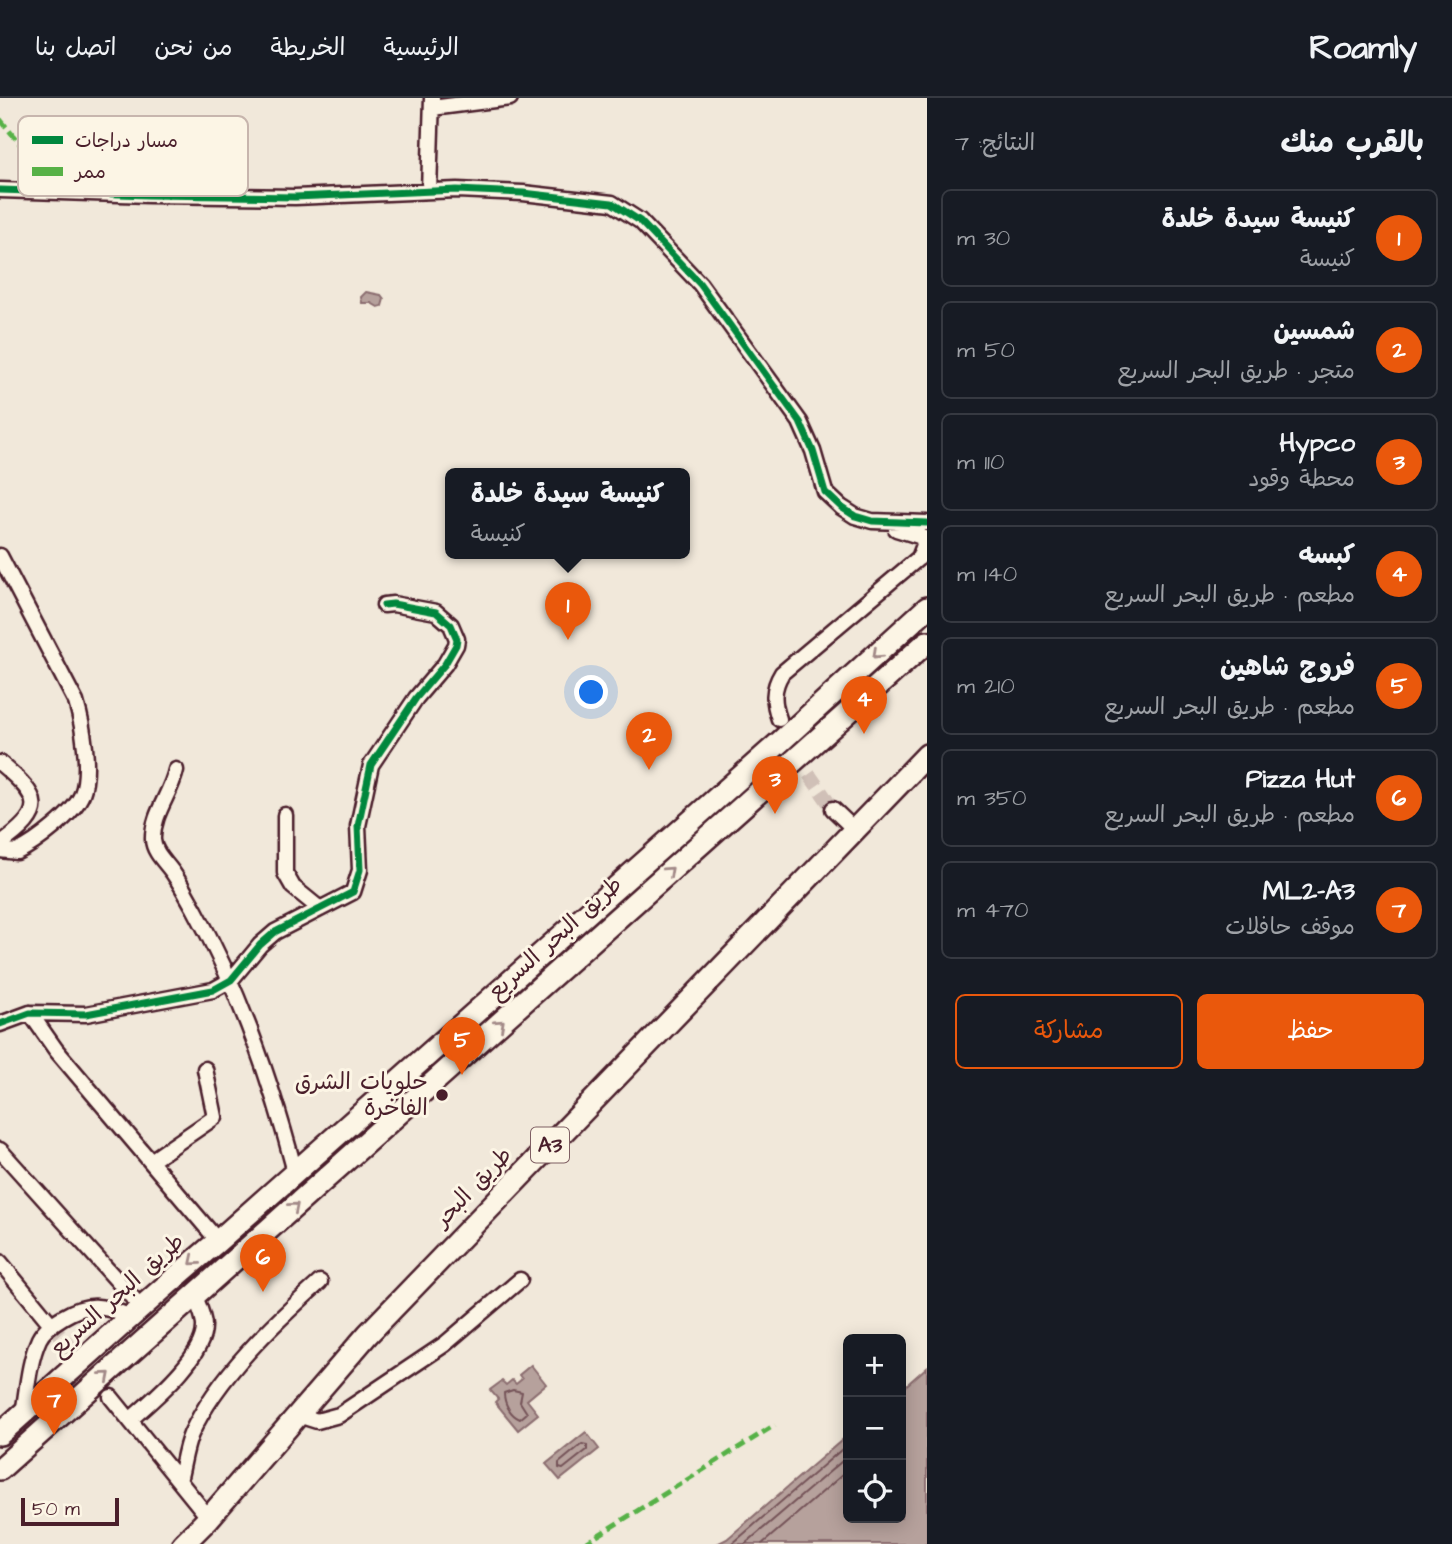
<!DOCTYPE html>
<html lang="ar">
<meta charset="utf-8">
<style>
:root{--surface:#171b24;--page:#242831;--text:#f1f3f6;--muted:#9ea1a6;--line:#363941;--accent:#ea580c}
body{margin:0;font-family:"Architects Daughter","Playpen Sans Arabic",sans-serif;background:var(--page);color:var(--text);direction:rtl}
.controls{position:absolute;right:21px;bottom:21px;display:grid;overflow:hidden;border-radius:10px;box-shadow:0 4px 18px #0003}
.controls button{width:63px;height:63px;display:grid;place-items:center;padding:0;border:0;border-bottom:2px solid var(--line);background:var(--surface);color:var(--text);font:35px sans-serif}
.scale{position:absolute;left:21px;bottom:18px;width:98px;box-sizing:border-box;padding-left:7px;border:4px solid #4a1f2b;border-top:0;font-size:19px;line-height:24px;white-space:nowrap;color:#4a1f2b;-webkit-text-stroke:5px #fcf5e5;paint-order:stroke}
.you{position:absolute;left:592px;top:595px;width:24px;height:24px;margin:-18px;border:5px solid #fff;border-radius:50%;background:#1a73e8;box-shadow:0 0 0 10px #1a73e833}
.badge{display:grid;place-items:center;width:46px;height:46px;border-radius:50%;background:var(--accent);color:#fff;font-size:23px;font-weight:700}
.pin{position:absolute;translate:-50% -58px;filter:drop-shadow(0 2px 4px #0008)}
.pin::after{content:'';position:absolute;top:37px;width:24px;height:21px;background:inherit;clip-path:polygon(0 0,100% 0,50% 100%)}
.popup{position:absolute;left:445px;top:370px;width:245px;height:91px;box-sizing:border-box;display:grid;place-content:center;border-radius:10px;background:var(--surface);filter:drop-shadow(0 2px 5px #0005);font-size:23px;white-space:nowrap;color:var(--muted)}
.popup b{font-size:26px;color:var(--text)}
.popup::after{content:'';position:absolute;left:50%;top:100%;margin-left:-14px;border:14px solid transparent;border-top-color:var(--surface)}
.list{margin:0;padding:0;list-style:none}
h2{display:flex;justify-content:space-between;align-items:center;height:91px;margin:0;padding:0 28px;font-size:30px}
h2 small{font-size:23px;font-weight:400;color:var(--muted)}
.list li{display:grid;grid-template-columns:46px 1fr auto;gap:21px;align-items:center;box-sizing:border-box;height:98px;margin:0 14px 14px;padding:0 14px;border:2px solid var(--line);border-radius:10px}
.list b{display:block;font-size:26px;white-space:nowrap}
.list p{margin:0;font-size:23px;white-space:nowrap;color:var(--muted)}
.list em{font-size:23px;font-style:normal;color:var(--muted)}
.actions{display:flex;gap:14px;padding:21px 28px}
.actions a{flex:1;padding:16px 0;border:2px solid var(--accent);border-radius:10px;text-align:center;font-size:24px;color:var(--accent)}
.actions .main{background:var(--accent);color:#fff}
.icon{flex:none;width:38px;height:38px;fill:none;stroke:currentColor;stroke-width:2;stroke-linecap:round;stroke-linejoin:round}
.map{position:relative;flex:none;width:927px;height:1446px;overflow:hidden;direction:ltr}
header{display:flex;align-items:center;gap:42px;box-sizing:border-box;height:98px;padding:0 35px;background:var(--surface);border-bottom:2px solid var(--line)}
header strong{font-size:33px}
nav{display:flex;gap:38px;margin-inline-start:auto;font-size:24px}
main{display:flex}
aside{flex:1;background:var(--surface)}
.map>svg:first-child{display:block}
.water{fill:#b6a19c;stroke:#8b6d6f;stroke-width:2}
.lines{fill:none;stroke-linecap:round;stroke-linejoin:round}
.shore{stroke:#755358;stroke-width:2}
.minor-tunnel{stroke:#d0c0b7;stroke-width:14;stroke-dasharray:14 7;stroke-linecap:butt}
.minor-casing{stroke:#4a1f2b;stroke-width:19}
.highway-casing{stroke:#4a1f2b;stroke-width:26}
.minor{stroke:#fcf5e5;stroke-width:14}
.highway{stroke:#fcf5e5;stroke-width:21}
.quiet{stroke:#57b146;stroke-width:5;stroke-dasharray:10 5;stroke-linecap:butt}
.cycleway-casing{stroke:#fcf5e5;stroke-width:11}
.cycleway{stroke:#00873e;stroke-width:7}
.oneway{stroke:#a38a88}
.poi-dot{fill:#4a1f2b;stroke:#fcf5e5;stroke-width:2.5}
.labels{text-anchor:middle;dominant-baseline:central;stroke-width:6;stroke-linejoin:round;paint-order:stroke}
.shield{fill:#fcf5e5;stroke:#7f5f63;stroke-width:2}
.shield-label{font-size:21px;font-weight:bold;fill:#4a1f2b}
.street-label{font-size:23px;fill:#4a1f2b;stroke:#fcf5e5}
.poi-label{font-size:23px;fill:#4a1f2b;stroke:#fcf5e5;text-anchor:end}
.key{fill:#fcf5e5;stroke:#c7b5ad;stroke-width:2}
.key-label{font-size:19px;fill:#4a1f2b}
</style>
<header>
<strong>Roamly</strong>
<nav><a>الرئيسية</a><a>الخريطة</a><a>من نحن</a><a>اتصل بنا</a></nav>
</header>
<main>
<aside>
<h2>بالقرب منك<small>النتائج: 7</small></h2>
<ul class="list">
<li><span class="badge">1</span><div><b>كنيسة سيدة خلدة</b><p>كنيسة</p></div><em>30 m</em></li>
<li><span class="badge">2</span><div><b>شمسين</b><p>متجر · طريق البحر السريع</p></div><em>50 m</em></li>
<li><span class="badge">3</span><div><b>Hypco</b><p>محطة وقود</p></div><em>110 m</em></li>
<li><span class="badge">4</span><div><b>كبسه</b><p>مطعم · طريق البحر السريع</p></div><em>140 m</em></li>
<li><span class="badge">5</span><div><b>فروج شاهين</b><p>مطعم · طريق البحر السريع</p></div><em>210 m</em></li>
<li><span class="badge">6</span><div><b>Pizza Hut</b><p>مطعم · طريق البحر السريع</p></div><em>350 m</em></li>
<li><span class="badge">7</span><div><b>ML2-A3</b><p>موقف حافلات</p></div><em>470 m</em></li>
</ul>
<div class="actions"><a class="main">حفظ</a><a>مشاركة</a></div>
</aside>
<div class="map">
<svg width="927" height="1446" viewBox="0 0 927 1446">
<rect width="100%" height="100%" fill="#f1e8da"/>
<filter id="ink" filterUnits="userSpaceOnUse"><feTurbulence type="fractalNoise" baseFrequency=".0143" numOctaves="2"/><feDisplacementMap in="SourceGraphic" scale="14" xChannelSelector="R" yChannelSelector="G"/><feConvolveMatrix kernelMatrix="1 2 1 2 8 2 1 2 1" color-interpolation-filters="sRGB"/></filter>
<g filter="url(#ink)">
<path class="water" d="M 366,194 L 381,197 L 384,201 L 382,208 L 378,209 L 371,205 L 362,205 L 361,199 Z
M 531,1267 L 546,1286 L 527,1302 L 538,1316 L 518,1332 L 495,1304 L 498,1301 L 490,1292 L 502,1283 L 506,1287 L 512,1282 L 516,1286 L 522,1281 L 519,1277 Z
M 927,1269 L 927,1446 L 717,1446 L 727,1441 L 848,1337 L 848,1420 L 901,1420 L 901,1292 Z
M 586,1334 L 599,1351 L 560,1382 L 546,1366 Z"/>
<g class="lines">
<path class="shore" d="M 513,1292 L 522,1294 L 520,1304 L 527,1315 L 520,1321 C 510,1317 504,1305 504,1295 Z
M 582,1346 L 587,1347 L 587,1352 L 563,1371 L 559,1370 L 559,1365 Z
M 732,1446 L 848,1346
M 745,1446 L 848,1358
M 762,1446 L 848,1372"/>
<path class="minor-tunnel" d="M 779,621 L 804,669 L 833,711
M 51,1226 L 104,1290"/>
<g class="minor-casing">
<path id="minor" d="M 432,10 L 510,0
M 0,92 L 149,97 L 295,99 L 457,92 L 523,95 L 612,105 L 640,123 L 700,186 L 800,324 L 813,353 L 825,394 L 841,409 L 855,418 L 872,423 L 927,425
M 429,93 L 432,0
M 896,431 L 922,439 L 924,447 L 919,460
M 0,458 L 76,604 C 83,627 91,673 82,696 C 74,716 36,745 17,754 L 0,752
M 779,621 C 773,604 772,591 782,575 L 927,453
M 0,665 C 42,700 47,713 0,746
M 176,672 C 171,696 152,716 153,742 C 154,756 168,766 175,778 C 182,788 188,800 194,810 C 240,893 271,982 295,1074
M 833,711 L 855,732
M 285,717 L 285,775 L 293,789 L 320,811
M 30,915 L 56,952 L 218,1143
M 0,926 L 30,915 L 86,916 L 213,892 L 231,882 L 260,847 L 275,834 L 353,794 L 360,772 L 358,728 L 371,667 L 416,600 L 445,566 L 456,547 L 457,541 L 451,527 L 436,514 L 393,506 L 384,507
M 0,1052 L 140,1208
M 151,1063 L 215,1019 L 205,971
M 0,1164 L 51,1226
M 111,1299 L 209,1420
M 23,1316 C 27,1292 29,1263 39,1241 C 44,1231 53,1225 63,1219 C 88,1204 102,1207 129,1218
M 298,1317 L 317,1323 L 339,1317 L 445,1246 L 520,1182
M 130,1322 C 151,1303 205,1259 204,1228 C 204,1218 198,1206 194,1196
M 179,1383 C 183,1368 185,1350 191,1336 C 217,1279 274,1225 320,1184"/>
</g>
<g class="highway-casing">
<path id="highway" d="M 0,1336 C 72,1272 143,1206 218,1143 L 780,644 L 927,510
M 0,1371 L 927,544
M 183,1446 L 209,1420 L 368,1236 L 927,657"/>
</g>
<use href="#minor" class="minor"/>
<use href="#highway" class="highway"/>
<path class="quiet" d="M 0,21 L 59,95
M 584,1446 L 775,1327"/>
<g class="cycleway-casing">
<path id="cycleway" d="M 0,92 L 149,97 L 295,99 L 457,92 L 523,95 L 612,105 L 640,123 L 700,186 L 800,324 L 813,353 L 825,394 L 841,409 L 855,418 L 872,423 L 927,425
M 0,926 L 30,915 L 86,916 L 213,892 L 231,882 L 260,847 L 275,834 L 353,794 L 360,772 L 358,728 L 371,667 L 416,600 L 445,566 L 456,547 L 457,541 L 451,527 L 436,514 L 393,506 L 384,507"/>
</g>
<use href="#cycleway" class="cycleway"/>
</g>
<defs><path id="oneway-chevron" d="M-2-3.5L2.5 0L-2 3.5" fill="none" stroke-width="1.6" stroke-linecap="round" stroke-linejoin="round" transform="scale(1.75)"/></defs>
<g class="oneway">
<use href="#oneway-chevron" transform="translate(877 556) rotate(137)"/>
<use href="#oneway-chevron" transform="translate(669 773) rotate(-42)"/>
<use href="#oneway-chevron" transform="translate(500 926) rotate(-42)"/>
<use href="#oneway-chevron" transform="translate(294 1109) rotate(-41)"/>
<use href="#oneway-chevron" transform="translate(194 1163) rotate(140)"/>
<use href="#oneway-chevron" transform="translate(106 1278) rotate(-41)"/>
</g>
</g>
<circle class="poi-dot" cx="442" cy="997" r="7"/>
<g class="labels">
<rect class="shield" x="531" y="1029.5" width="38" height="35" rx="5"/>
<g class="shield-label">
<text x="550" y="1047">A3</text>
</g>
<g class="street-label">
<text transform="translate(555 840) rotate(-42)">طريق البحر السريع</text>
<text transform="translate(473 1089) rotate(-46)">طريق البحر</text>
<text transform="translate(117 1197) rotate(-42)">طريق البحر السريع</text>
</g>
<g class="poi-label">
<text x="428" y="984">حلويات الشرق<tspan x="428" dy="26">الفاخرة</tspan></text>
</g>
</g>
<rect x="18" y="18" width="230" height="80" rx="10" class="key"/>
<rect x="32" y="38" width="31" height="8" fill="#00873e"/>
<rect x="32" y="69" width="31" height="9" fill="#57b146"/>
<g class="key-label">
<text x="75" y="49">مسار دراجات</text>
<text x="75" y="80">ممر</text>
</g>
</svg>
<div class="controls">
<button>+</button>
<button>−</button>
<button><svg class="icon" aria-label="locate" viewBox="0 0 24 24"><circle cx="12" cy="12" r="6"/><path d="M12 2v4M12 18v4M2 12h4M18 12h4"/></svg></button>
</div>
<div class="scale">50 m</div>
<div class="you"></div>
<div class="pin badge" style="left:568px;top:542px">1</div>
<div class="popup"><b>كنيسة سيدة خلدة</b>كنيسة</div>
<div class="pin badge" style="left:649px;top:672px">2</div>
<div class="pin badge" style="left:775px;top:716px">3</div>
<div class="pin badge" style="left:864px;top:636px">4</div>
<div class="pin badge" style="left:462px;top:977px">5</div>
<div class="pin badge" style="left:263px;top:1194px">6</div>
<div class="pin badge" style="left:54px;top:1337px">7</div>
</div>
</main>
